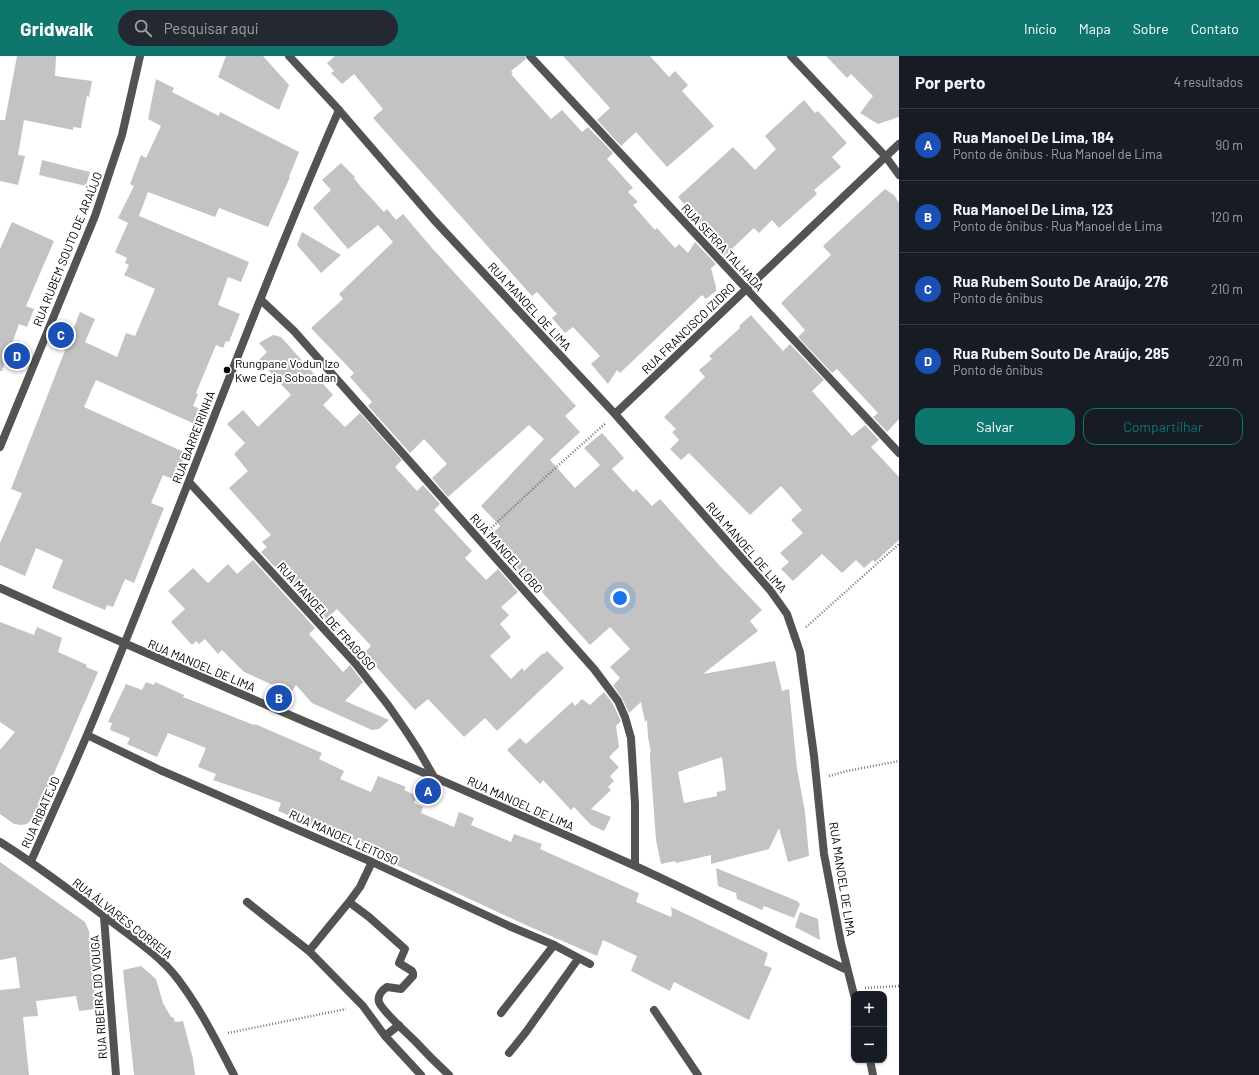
<!DOCTYPE html>
<html lang="pt">
<meta charset="utf-8">
<style>
:root{--surface:#171b24;--page:#242831;--text:#f1f3f6;--muted:#9ea1a6;--line:#363941;--accent:#0f766e}
body{margin:0;font-family:Barlow,sans-serif;background:var(--page);color:var(--text)}
.controls{position:absolute;right:12px;bottom:12px;display:grid;overflow:hidden;border-radius:8px;box-shadow:0 1px 3px #0004}
.controls button{width:36px;height:36px;display:grid;place-items:center;padding:0;border:0;border-bottom:1px solid var(--line);background:var(--surface);color:var(--text);font:20px sans-serif}
.you{position:absolute;left:620px;top:542px;width:14px;height:14px;margin:-10px;border:3px solid #fff;border-radius:50%;background:#1a73e8;box-shadow:0 0 0 6px #1a73e833}
.badge{display:grid;place-items:center;width:26px;height:26px;border-radius:50%;background:var(--accent);color:#fff;font-size:13px;font-weight:700}
.pin{position:absolute;translate:-50% -50%;border:2px solid #fff;box-shadow:0 1px 4px #0006}
.list{margin:0;padding:0;list-style:none}
h2{display:flex;justify-content:space-between;align-items:center;height:52px;margin:0;padding:0 16px;font-size:17px}
h2 small{font-size:13px;font-weight:400;color:var(--muted)}
.list li{display:grid;grid-template-columns:26px 1fr auto;gap:12px;align-items:center;box-sizing:border-box;height:72px;padding:0 16px;border-top:1px solid var(--line)}
.list b{display:block;font-size:15px;white-space:nowrap}
.list p{margin:0;font-size:13px;white-space:nowrap;color:var(--muted)}
.list em{font-size:13px;font-style:normal;color:var(--muted)}
.actions{display:flex;gap:8px;padding:12px 16px}
.actions a{flex:1;padding:9px 0;border:1px solid var(--accent);border-radius:12px;text-align:center;font-size:14px;color:var(--accent)}
.actions .main{background:var(--accent);color:#fff}
.icon{flex:none;width:22px;height:22px;fill:none;stroke:currentColor;stroke-width:2;stroke-linecap:round;stroke-linejoin:round}
.map{position:relative;flex:none;width:899px;height:1019px;overflow:hidden}
header{display:flex;align-items:center;gap:24px;box-sizing:border-box;height:56px;padding:0 20px;background:var(--accent);color:#fff}
header strong{font-size:19px}
nav{display:flex;gap:22px;margin-inline-start:auto;font-size:14px}
.search{width:280px;height:36px;background:var(--page);display:flex;align-items:center;gap:10px;box-sizing:border-box;padding:0 14px;border-radius:22px;color:var(--muted);font-size:15px}
main{display:flex}
aside{flex:1;background:var(--surface)}
.map>svg:first-child{display:block}
.building{fill:#c3c3c3;fill-rule:evenodd}
.lines{fill:none;stroke-linecap:round;stroke-linejoin:round}
.path{stroke:#757575;stroke-width:2.5;stroke-dasharray:1 2;stroke-linecap:butt}
.service{stroke:#535353;stroke-width:8}
.minor{stroke:#535353;stroke-width:8}
.poi-dot{fill:#000;stroke:#fff;stroke-width:1.5}
.labels{text-anchor:middle;dominant-baseline:central;stroke-width:4;stroke-linejoin:round;paint-order:stroke}
.street-label{font-size:12px;fill:#000;stroke:#fff}
.poi-label{font-size:12px;fill:#000;stroke:#fff;text-anchor:start}
</style>
<header>
<strong>Gridwalk</strong>
<div class="search"><svg class="icon" aria-label="search" viewBox="0 0 24 24"><circle cx="10" cy="10" r="6"/><path d="M15 15l6 6"/></svg>Pesquisar aqui</div>
<nav><a>Início</a><a>Mapa</a><a>Sobre</a><a>Contato</a></nav>
</header>
<main>
<div class="map">
<svg width="899" height="1019" viewBox="0 0 899 1019">
<rect width="100%" height="100%" fill="#fff"/>
<path class="building" d="M 17,0 L 56,0 L 55,20 L 92,25 L 89,41 L 87,40 L 81,72 L 73,71 L 73,74 L 24,64 L 18,99 L 25,100 L 18,129 L 0,125 L 0,64 L 5,64 Z
M 226,0 L 263,0 L 289,29 L 279,54 L 218,21 Z
M 335,0 L 525,0 L 526,3 L 511,15 L 513,17 L 511,18 L 551,63 L 562,54 L 582,76 L 588,71 L 613,97 L 607,103 L 633,132 L 628,136 L 638,146 L 633,149 L 655,174 L 657,172 L 675,192 L 679,188 L 688,197 L 695,186 L 716,208 L 711,212 L 716,231 L 716,235 L 706,243 L 702,239 L 620,317 L 617,314 L 608,328 L 591,308 L 600,300 L 573,271 L 565,277 L 552,262 L 557,258 L 537,236 L 532,240 L 373,62 L 383,53 L 354,18 L 342,28 L 331,17 L 334,15 L 327,7 Z
M 563,0 L 650,0 L 669,21 L 675,15 L 688,29 L 682,35 L 714,70 L 667,111 L 636,76 L 621,90 L 597,64 L 610,52 Z
M 826,0 L 899,0 L 899,61 L 878,68 L 860,57 L 873,40 L 851,18 L 847,22 Z
M 156,23 L 174,32 L 172,36 L 219,60 L 220,56 L 299,96 L 289,121 L 290,121 L 268,171 L 219,152 L 215,161 L 148,136 L 139,160 L 249,206 L 241,226 L 228,221 L 218,249 L 240,258 L 229,286 L 226,285 L 223,292 L 216,289 L 196,337 L 198,338 L 193,350 L 202,354 L 197,369 L 96,324 L 84,351 L 186,397 L 175,424 L 163,419 L 151,447 L 164,452 L 134,527 L 125,523 L 113,551 L 107,549 L 105,554 L 52,532 L 63,504 L 36,492 L 25,520 L 0,509 L 0,487 L 22,437 L 11,433 L 80,256 L 95,263 L 85,286 L 117,301 L 126,277 L 135,280 L 155,233 L 124,219 L 129,209 L 125,207 L 127,202 L 115,196 L 128,167 L 118,162 L 134,130 L 130,128 L 141,99 L 146,102 L 161,70 L 148,63 Z
M 804,44 L 815,57 L 818,55 L 847,87 L 832,101 L 841,111 L 814,134 L 817,138 L 779,172 L 772,164 L 759,177 L 754,172 L 724,200 L 702,177 L 705,172 L 678,141 L 733,91 L 755,114 L 776,93 L 765,80 Z
M 42,104 L 90,116 L 86,130 L 39,119 Z
M 341,107 L 355,121 L 354,122 L 361,131 L 384,156 L 387,153 L 396,164 L 403,158 L 432,192 L 576,350 L 565,360 L 580,376 L 550,404 L 575,432 L 600,409 L 584,392 L 602,377 L 624,402 L 612,413 L 633,436 L 636,433 L 652,450 L 660,443 L 720,510 L 762,554 L 750,565 L 758,575 L 703,618 L 775,605 L 782,635 L 789,633 L 797,713 L 805,756 L 809,800 L 788,806 L 779,772 L 769,793 L 711,808 L 711,799 L 676,807 L 675,805 L 661,808 L 656,784 L 650,703 L 650,697 L 651,696 L 648,681 L 647,664 L 645,666 L 641,646 L 629,657 L 622,642 L 613,629 L 620,622 L 610,611 L 630,593 L 610,571 L 590,589 L 531,524 L 526,528 L 506,506 L 511,501 L 491,479 L 500,470 L 481,450 L 544,383 L 529,369 L 448,441 L 432,422 L 447,408 L 424,383 L 410,397 L 368,350 L 372,346 L 350,321 L 354,317 L 311,272 L 343,243 L 339,238 L 393,186 L 378,169 L 348,193 L 313,152 L 331,134 L 322,124 ZM 722,701 L 726,734 L 717,736 L 717,740 L 684,747 L 678,716 Z
M 885,133 L 894,139 L 899,147 L 899,363 L 887,376 L 873,361 L 878,357 L 837,313 L 832,317 L 798,281 L 805,274 L 781,247 L 831,199 L 823,190 Z
M 12,166 L 54,185 L 26,250 L 34,253 L 27,271 L 19,268 L 2,315 L 0,315 L 0,193 Z
M 302,176 L 341,199 L 321,217 L 297,189 Z
M 751,259 L 783,295 L 790,288 L 824,324 L 812,335 L 852,380 L 865,369 L 879,384 L 871,391 L 899,421 L 899,484 L 875,506 L 873,504 L 864,512 L 856,504 L 842,517 L 822,498 L 793,525 L 781,513 L 789,506 L 780,497 L 803,477 L 791,464 L 802,454 L 781,430 L 750,459 L 689,397 L 681,404 L 670,393 L 679,384 L 672,376 L 676,373 L 664,361 L 705,321 L 699,314 L 712,303 L 709,300 L 740,272 L 739,270 Z
M 273,279 L 281,281 L 333,339 L 323,349 L 345,371 L 360,357 L 402,404 L 395,411 L 417,435 L 423,429 L 440,448 L 434,454 L 472,495 L 465,502 L 486,524 L 498,513 L 518,536 L 501,551 L 509,559 L 500,568 L 511,581 L 490,600 L 511,623 L 522,612 L 524,615 L 543,597 L 544,598 L 547,595 L 564,612 L 497,675 L 485,662 L 464,681 L 428,643 L 415,654 L 364,597 L 371,590 L 337,553 L 324,565 L 261,496 L 267,491 L 262,486 L 271,479 L 229,432 L 248,415 L 234,398 L 245,387 L 227,368 L 243,354 L 258,371 L 291,339 L 259,304 L 267,296 L 259,287 Z
M 253,504 L 315,572 L 309,578 L 343,616 L 350,609 L 363,626 L 345,645 L 389,664 L 379,673 L 372,674 L 312,647 L 296,629 L 291,637 L 244,616 L 222,594 L 218,598 L 205,583 L 199,588 L 196,585 L 192,589 L 171,566 L 185,553 L 168,535 L 193,512 L 208,527 L 228,508 L 237,518 Z
M 0,566 L 34,579 L 37,571 L 62,582 L 58,596 L 87,609 L 86,611 L 98,616 L 36,759 L 27,768 L 21,769 L 14,768 L 0,758 L 0,694 L 15,676 L 0,666 Z
M 146,626 L 154,629 L 155,626 L 184,639 L 183,641 L 254,669 L 255,668 L 322,697 L 319,703 L 344,715 L 340,723 L 371,736 L 378,720 L 391,725 L 406,731 L 404,734 L 417,740 L 414,747 L 423,751 L 421,757 L 454,771 L 459,756 L 474,762 L 471,769 L 511,786 L 514,778 L 542,788 L 540,793 L 639,837 L 636,846 L 671,861 L 672,858 L 671,851 L 768,897 L 764,909 L 772,912 L 749,964 L 674,926 L 670,935 L 631,915 L 637,900 L 603,884 L 597,900 L 528,870 L 379,801 L 382,795 L 351,782 L 349,788 L 332,781 L 334,778 L 278,755 L 281,747 L 213,724 L 216,718 L 198,711 L 206,692 L 168,677 L 157,701 L 127,688 L 130,682 L 110,674 L 112,667 L 108,666 L 126,628 L 142,634 Z
M 604,636 L 613,648 L 621,665 L 616,670 L 619,691 L 609,701 L 619,711 L 610,720 L 614,725 L 608,731 L 611,734 L 591,753 L 611,761 L 604,775 L 591,769 L 574,751 L 571,754 L 543,724 L 540,728 L 507,694 L 520,682 L 526,688 L 572,646 L 575,650 L 582,643 L 590,649 Z
M 0,806 L 85,866 L 89,875 L 96,953 L 79,955 L 76,940 L 36,945 L 38,960 L 23,961 L 29,1019 L 0,1019 L 0,934 L 20,932 L 16,901 L 0,904 Z
M 716,812 L 797,845 L 800,848 L 794,862 L 764,850 L 762,854 L 737,843 L 736,837 L 718,830 Z
M 800,856 L 818,863 L 820,884 L 795,871 Z
M 141,910 L 156,923 L 163,947 L 171,961 L 173,961 L 175,966 L 183,965 L 193,1003 L 195,1019 L 134,1019 L 123,914 Z"/>
<g class="lines">
<path class="path" d="M 489,474 L 553,414 L 606,367
M 806,571 L 899,488
M 829,720 L 847,715 L 899,705
M 865,932 L 899,930
M 228,977 L 346,953"/>
<path class="service" d="M 247,846 L 309,895 L 363,950 L 385,980 L 421,1019
M 349,846 L 369,861 L 405,893 L 399,907 L 412,915 L 413,917 L 413,920 L 401,933 L 387,931 C 382,934 377,940 379,946 C 382,955 408,978 415,985 C 426,997 437,1008 449,1019
M 309,895 L 349,846 L 360,831 L 372,806
M 654,954 L 698,1019
M 501,957 L 554,889
M 385,980 L 399,969
M 509,997 L 526,976 L 578,903"/>
<path class="minor" d="M 289,0 L 339,54 L 434,164 L 615,358 L 770,534 L 787,558 L 800,596 L 814,700 L 824,798 L 841,887 L 854,939
M 530,0 L 899,397
M 791,0 L 886,101 L 899,119
M 261,244 L 294,275 L 594,613 L 618,645 L 625,661 L 631,682 L 635,748 L 635,810
M 615,358 L 899,88
M 0,391 L 95,160 L 122,79 L 140,0
M 189,426 L 355,607 L 388,649 L 406,675 L 419,695 L 434,721
M 0,532 C 210,627 423,714 633,809 C 705,842 776,879 847,914
M 87,679 L 160,714 L 372,806 L 509,870 L 554,889 L 590,908
M 0,786 C 39,810 74,838 111,865 C 134,883 159,899 177,922 C 200,952 217,986 234,1019
M 31,805 C 50,763 69,721 87,679 C 174,472 249,260 339,54
M 104,861 L 116,1019
M 870,1004 L 873,1019"/>
</g>
<circle class="poi-dot" cx="227" cy="314" r="4"/>
<g class="labels">
<g class="street-label">
<text transform="translate(723 191) rotate(47)">RUA SERRA TALHADA</text>
<text transform="translate(67 193) rotate(-68)">RUA RUBEM SOUTO DE ARAÚJO</text>
<text transform="translate(530 250) rotate(47)">RUA MANOEL DE LIMA</text>
<text transform="translate(688 272) rotate(-44)">RUA FRANCISCO IZIDRO</text>
<text transform="translate(193 381) rotate(-69)">RUA BARREIRINHA</text>
<text transform="translate(747 491) rotate(49)">RUA MANOEL DE LIMA</text>
<text transform="translate(507 497) rotate(48)">RUA MANOEL LOBO</text>
<text transform="translate(327 560) rotate(48)">RUA MANOEL DE FRAGOSO</text>
<text transform="translate(202 609) rotate(23)">RUA MANOEL DE LIMA</text>
<text transform="translate(521 747) rotate(24)">RUA MANOEL DE LIMA</text>
<text transform="translate(40 756) rotate(-66)">RUA RIBATEJO</text>
<text transform="translate(344 781) rotate(24)">RUA MANOEL LEITOSO</text>
<text transform="translate(843 823) rotate(81)">RUA MANOEL DE LIMA</text>
<text transform="translate(123 862) rotate(38)">RUA ÁLVARES CORREIA</text>
<text transform="translate(98 941) rotate(-94)">RUA RIBEIRA DO VOUGA</text>
</g>
<g class="poi-label">
<text x="235" y="307">Rungpane Vodun Izo<tspan x="235" dy="14">Kwe Ceja Soboadan</tspan></text>
</g>
</g>
</svg>
<div class="controls">
<button>+</button>
<button>−</button>
</div>
<div class="you"></div>
<div class="pin badge" style="left:428px;top:735px;background:#1a4fb4">A</div>
<div class="pin badge" style="left:279px;top:642px;background:#1a4fb4">B</div>
<div class="pin badge" style="left:61px;top:279px;background:#1a4fb4">C</div>
<div class="pin badge" style="left:17px;top:300px;background:#1a4fb4">D</div>
</div>
<aside>
<h2>Por perto<small>4 resultados</small></h2>
<ul class="list">
<li><span class="badge" style="background:#1a4fb4">A</span><div><b>Rua Manoel De Lima, 184</b><p>Ponto de ônibus · Rua Manoel de Lima</p></div><em>90 m</em></li>
<li><span class="badge" style="background:#1a4fb4">B</span><div><b>Rua Manoel De Lima, 123</b><p>Ponto de ônibus · Rua Manoel de Lima</p></div><em>120 m</em></li>
<li><span class="badge" style="background:#1a4fb4">C</span><div><b>Rua Rubem Souto De Araújo, 276</b><p>Ponto de ônibus</p></div><em>210 m</em></li>
<li><span class="badge" style="background:#1a4fb4">D</span><div><b>Rua Rubem Souto De Araújo, 285</b><p>Ponto de ônibus</p></div><em>220 m</em></li>
</ul>
<div class="actions"><a class="main">Salvar</a><a>Compartilhar</a></div>
</aside>
</main>
